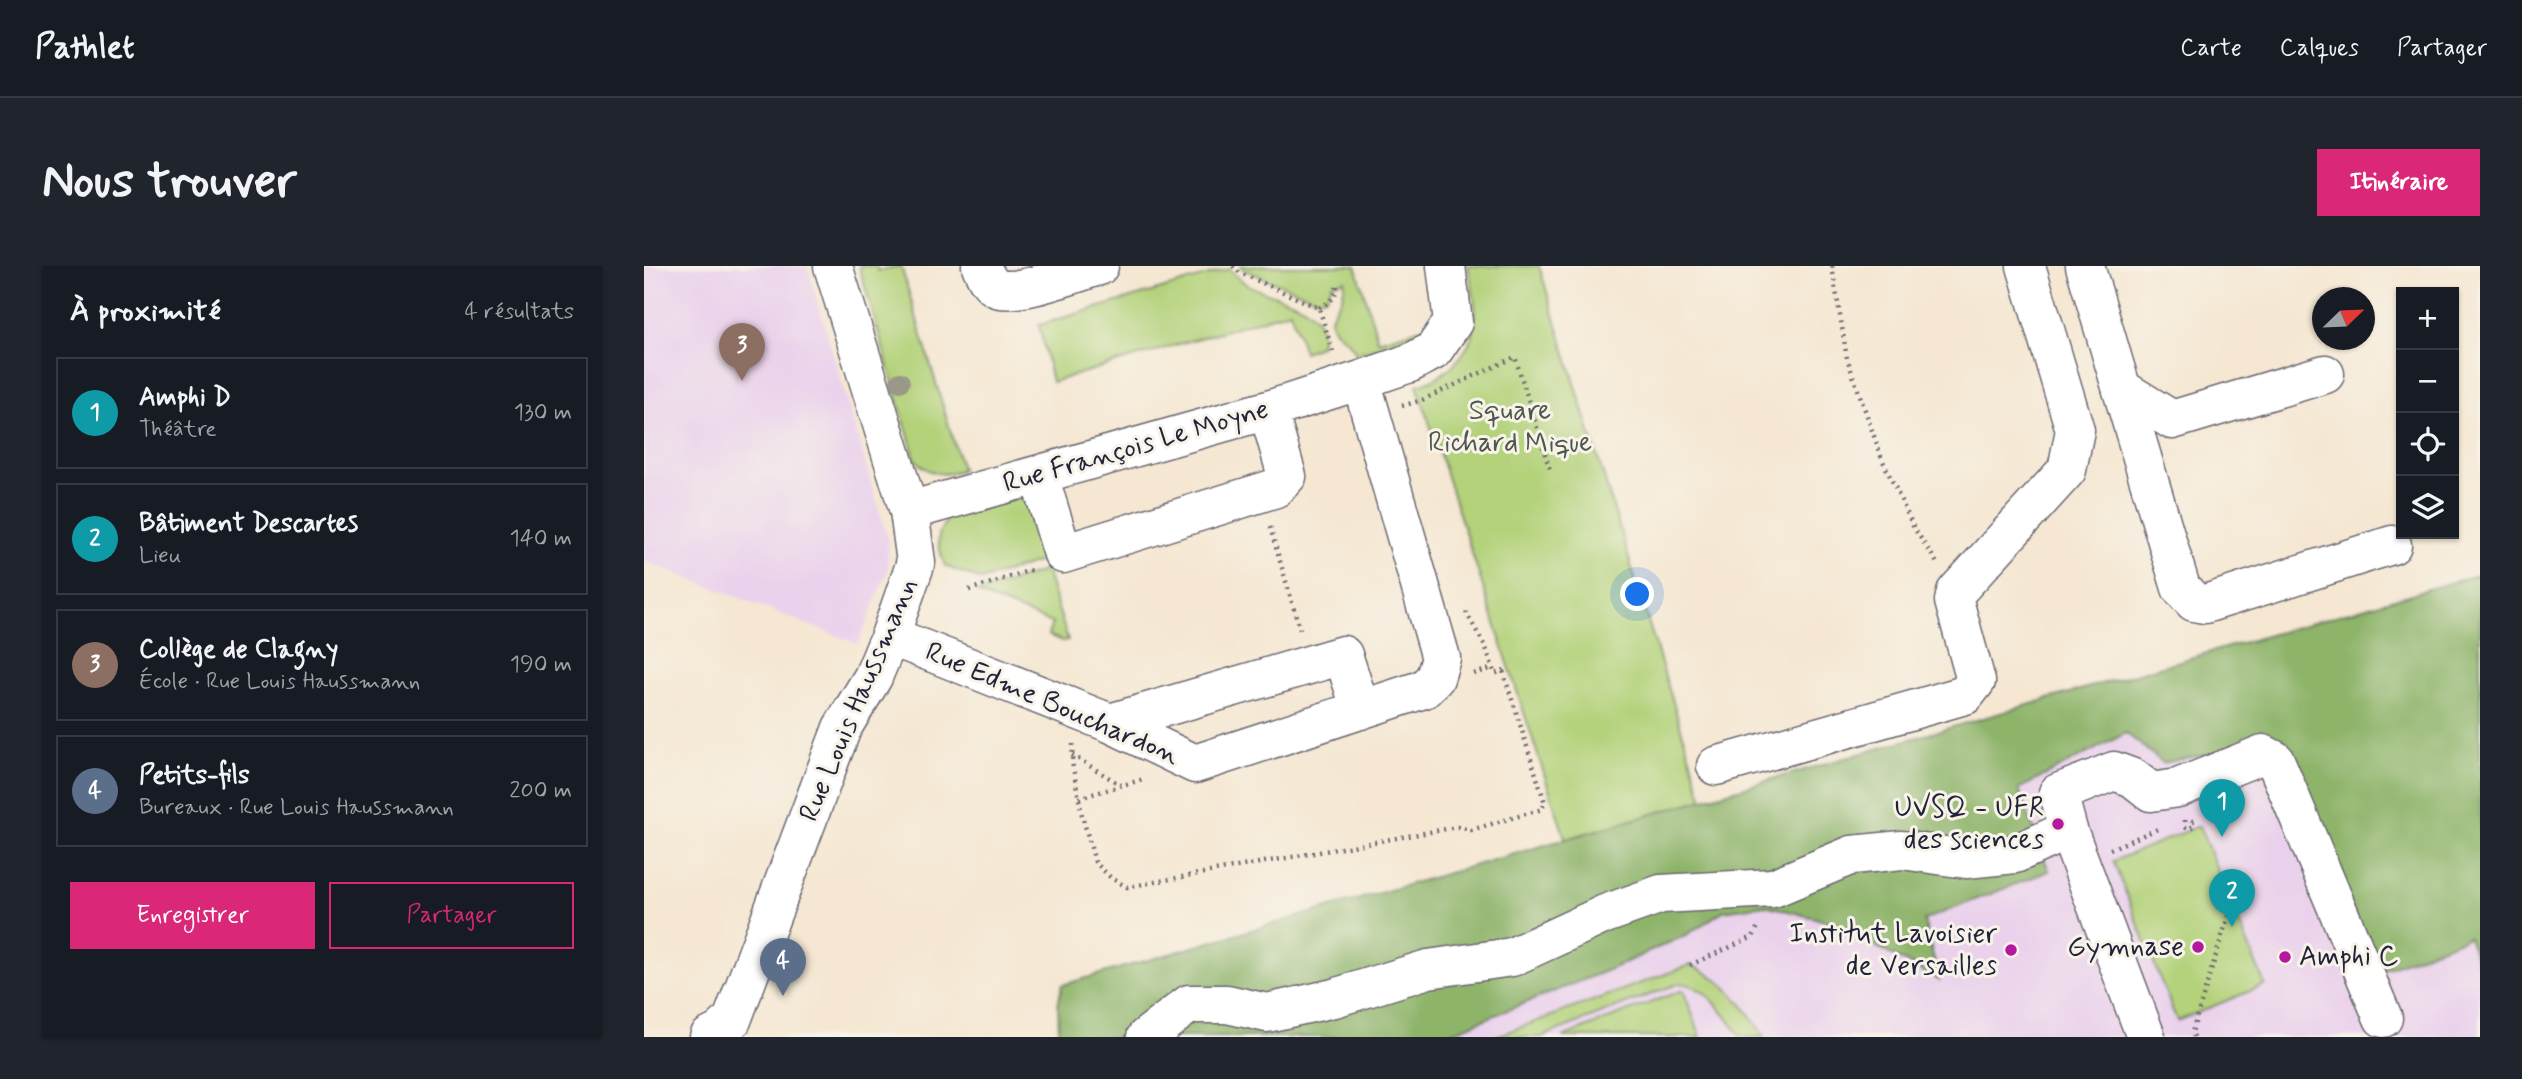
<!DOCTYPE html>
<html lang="fr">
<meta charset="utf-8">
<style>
:root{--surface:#171b24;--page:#20242c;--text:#f1f3f6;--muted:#9ea1a6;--line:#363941;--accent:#db2777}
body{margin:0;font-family:Mynerve,sans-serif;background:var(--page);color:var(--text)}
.controls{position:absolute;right:21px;top:21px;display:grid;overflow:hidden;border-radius:0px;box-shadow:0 2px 5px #0004}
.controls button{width:63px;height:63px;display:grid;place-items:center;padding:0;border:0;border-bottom:2px solid var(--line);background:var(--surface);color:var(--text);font:35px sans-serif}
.compass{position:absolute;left:1668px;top:21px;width:63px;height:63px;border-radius:50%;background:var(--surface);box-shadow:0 2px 5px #0004;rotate:67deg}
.you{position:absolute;left:994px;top:329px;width:24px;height:24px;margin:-18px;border:5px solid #fff;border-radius:50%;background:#1a73e8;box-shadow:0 0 0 10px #1a73e833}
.badge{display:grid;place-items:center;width:46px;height:46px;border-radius:50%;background:var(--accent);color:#fff;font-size:23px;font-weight:700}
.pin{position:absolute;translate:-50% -58px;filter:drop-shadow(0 2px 4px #0008)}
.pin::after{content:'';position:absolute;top:37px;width:24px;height:21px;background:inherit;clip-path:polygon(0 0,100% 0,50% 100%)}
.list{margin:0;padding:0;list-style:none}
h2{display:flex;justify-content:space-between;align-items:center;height:91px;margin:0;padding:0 28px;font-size:30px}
h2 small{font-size:23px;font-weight:400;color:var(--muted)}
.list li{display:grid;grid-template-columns:46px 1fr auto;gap:21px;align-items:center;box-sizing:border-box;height:112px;margin:0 14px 14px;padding:0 14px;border:2px solid var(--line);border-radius:0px}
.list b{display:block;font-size:26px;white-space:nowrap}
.list p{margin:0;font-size:23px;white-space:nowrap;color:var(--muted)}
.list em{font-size:23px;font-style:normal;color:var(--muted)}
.actions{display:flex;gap:14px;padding:21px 28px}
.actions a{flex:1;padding:16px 0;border:2px solid var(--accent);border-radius:0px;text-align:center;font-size:24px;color:var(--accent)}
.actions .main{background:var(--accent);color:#fff}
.icon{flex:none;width:38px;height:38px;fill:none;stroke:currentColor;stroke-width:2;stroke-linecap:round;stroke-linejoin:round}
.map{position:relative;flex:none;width:1836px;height:771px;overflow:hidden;border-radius:0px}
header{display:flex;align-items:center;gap:42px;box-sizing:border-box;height:98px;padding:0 35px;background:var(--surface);border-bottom:2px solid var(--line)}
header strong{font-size:33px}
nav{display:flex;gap:38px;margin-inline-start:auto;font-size:24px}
.intro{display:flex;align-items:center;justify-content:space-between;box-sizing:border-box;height:168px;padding:0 42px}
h1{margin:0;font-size:49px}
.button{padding:18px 32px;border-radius:0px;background:var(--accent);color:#fff;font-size:24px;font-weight:700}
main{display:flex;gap:42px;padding:0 42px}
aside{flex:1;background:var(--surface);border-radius:0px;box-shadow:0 2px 5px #0004}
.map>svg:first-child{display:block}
.built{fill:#ead1ec}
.green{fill:#b3d27a;stroke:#6a7a5a;stroke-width:2}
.forest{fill:#8eb46a;stroke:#586b52;stroke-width:2}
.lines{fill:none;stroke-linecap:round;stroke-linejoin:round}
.minor-casing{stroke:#6c6770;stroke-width:41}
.path{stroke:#6c6770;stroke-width:4.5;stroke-dasharray:2 5;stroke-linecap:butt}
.minor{stroke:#fff;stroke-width:38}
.tree{fill:#999889}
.poi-dot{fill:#b5179e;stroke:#f7f3e8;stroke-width:2.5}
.labels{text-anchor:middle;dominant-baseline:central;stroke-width:6;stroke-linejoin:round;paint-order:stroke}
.park-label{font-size:28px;fill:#4e574e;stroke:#f7f3e8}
.street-label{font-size:28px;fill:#22223b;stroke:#f7f3e8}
.poi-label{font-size:28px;fill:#22223b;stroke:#f7f3e8;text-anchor:end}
</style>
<header>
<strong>Pathlet</strong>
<nav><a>Carte</a><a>Calques</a><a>Partager</a></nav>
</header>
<div class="intro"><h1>Nous trouver</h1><a class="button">Itinéraire</a></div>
<main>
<aside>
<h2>À proximité<small>4 résultats</small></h2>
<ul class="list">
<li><span class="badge" style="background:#0f9aa8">1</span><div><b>Amphi D</b><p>Théâtre</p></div><em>130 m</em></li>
<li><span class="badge" style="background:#0f9aa8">2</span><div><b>Bâtiment Descartes</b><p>Lieu</p></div><em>140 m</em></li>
<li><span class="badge" style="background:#8d6e63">3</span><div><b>Collège de Clagny</b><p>École · Rue Louis Haussmann</p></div><em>190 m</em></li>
<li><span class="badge" style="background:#5c6f8a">4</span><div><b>Petits-fils</b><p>Bureaux · Rue Louis Haussmann</p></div><em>200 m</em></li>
</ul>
<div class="actions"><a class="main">Enregistrer</a><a>Partager</a></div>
</aside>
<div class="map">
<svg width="1836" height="771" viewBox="0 0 1836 771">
<rect width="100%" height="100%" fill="#f7f3e8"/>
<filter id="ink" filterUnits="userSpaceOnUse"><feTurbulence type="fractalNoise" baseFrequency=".0143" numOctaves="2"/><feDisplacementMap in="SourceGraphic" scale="14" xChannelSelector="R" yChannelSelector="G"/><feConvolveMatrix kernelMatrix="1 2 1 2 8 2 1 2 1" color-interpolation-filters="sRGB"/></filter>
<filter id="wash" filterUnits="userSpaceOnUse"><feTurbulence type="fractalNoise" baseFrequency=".00686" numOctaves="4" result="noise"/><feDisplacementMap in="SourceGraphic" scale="28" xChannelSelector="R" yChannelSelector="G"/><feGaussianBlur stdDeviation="1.57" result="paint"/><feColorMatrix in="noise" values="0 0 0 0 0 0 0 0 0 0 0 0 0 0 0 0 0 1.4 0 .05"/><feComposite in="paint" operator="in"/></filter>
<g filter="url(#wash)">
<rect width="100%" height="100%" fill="#f5e7d2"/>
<path class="built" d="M 0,0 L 163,0 L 244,274 L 244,304 L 214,378 L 0,295 Z
M 1836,309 L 1836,771 L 415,771 L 414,739 L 418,728 Z"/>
<path class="green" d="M 215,0 L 232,0 L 234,5 L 257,0 L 318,204 C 299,211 283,209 271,192 Z
M 596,0 L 712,0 L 734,75 L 774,63 L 774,69 L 712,88 C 707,74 696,72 690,63 C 682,51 693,41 698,31 C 700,27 700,19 701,14 L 688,18 L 682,31 L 673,33 L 600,4 Z
M 824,0 L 895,0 L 1060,537 L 923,578 L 773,119 C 803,112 829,85 831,54 C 833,37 827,17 824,0 Z
M 585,3 C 591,8 596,14 602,18 C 629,34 687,34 676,80 L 660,86 L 646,45 L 408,116 L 395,59 Z
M 381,230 L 400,294 L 337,314 L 301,300 C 296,284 289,271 302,256 L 301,252 Z
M 402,304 L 424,374 L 418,375 L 404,369 L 408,357 L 333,327 Z
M 1555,560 L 1621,719 L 1533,755 L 1469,595 Z
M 1046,699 C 1080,711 1102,741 1120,771 L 1097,771 C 1081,750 1064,719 1036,717 L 897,771 L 850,771 Z
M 1039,724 L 1057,771 L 918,771 Z"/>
<path class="forest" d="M 1836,308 L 1836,702 L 1824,671 L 1734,706 L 1639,473 L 1519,497 L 1482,467 L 1375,523 L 1405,605 L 1280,654 L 1295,714 L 1186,656 L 1121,639 L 1079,645 L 1042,669 L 964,704 L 796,771 L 415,771 L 414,739 L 418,719 Z"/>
</g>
<g filter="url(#ink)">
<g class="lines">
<g class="minor-casing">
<path id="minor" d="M 337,0 C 341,8 345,19 353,22 C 372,30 434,6 455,0
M 1441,0 L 1537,322 L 1550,336 L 1561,338 L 1748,279
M 1478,123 L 1528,154 L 1681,108
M 395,210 L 419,288 L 632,222 L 643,210 L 624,144
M 265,245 L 624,144 L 717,114 L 766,97 L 789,85 L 809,56 L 802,0
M 246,370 L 466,457 L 551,498 L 780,423 L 791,412 L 797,392 L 717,114
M 466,457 L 699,389 L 717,444
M 1072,500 L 1321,429 L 1332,415 L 1310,335 L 1312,326 L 1423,204 L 1431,164 L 1382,0
M 1424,564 L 1414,527 L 1470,505 L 1489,512 L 1507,526 L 1534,522 L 1619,488 L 1631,494 L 1739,752
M 65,771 L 75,766 L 88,754 L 198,462 L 229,411 L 246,370 L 272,296 L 265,245 L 189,0
M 502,771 L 545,738 L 583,738 L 623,747 L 690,732 L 784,703 L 868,691 L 961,648 L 1017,628 L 1129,622 L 1208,589 L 1258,584 L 1322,593 L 1371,588 L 1424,564 L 1502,771"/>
</g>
<path class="path" d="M 589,0 L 596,7 L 675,42 L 689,86
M 1188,0 L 1203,92 L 1238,193 L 1270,262 L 1293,297
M 675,42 C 685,36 695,31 692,17
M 758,140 L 778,134 L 871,91 L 906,204
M 626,261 L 657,367
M 325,324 L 390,303
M 822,346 L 842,382 L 851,408 L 865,402
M 830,408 L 849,402
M 429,478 L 428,496 L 438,549 L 451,596 L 467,612 L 483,621 L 813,561 L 827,564 L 892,545 L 898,543 L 901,537 L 859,405
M 428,489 L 477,519
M 435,532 L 500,513
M 1541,554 L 1541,561 L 1545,563 L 1549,560 L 1549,555 L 1553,554
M 1466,583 L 1516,562
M 1046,699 L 1109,671 L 1115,658
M 1550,771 L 1548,766 L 1588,638"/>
<use href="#minor" class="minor"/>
</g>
<circle class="tree" cx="256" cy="116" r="10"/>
</g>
<g class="poi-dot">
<circle cx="1414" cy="558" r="7"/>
<circle cx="1554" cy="681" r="7"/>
<circle cx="1367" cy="684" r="7"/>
<circle cx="1641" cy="691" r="7"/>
</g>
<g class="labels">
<g class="park-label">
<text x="866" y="145">Square<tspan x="866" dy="32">Richard Mique</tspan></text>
</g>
<g class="street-label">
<text transform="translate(492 181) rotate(-16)">Rue François Le Moyne</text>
<text transform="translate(215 434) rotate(-67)">Rue Louis Haussmann</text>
<text transform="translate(408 438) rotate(23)">Rue Edme Bouchardon</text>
</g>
<g class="poi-label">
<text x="1400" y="542">UVSQ - UFR<tspan x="1400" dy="32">des sciences</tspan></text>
<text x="1353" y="668">Institut Lavoisier<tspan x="1353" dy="32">de Versailles</tspan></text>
<text x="1540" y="681">Gymnase</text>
<text x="1655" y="691" text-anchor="start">Amphi C</text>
</g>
</g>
</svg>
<div class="controls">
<button>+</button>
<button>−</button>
<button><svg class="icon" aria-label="locate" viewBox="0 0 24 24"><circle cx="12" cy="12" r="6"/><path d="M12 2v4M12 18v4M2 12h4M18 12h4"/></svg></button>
<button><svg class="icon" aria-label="layers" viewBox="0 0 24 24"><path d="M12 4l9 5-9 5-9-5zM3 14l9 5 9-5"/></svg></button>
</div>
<svg class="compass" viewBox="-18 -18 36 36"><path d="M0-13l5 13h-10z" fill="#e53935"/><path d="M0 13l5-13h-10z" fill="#9ea1a6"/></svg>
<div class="you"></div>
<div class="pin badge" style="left:1578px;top:571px;background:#0f9aa8">1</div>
<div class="pin badge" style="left:1588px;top:661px;background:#0f9aa8">2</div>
<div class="pin badge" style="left:98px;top:115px;background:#8d6e63">3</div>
<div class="pin badge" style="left:139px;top:730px;background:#5c6f8a">4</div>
</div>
</main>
